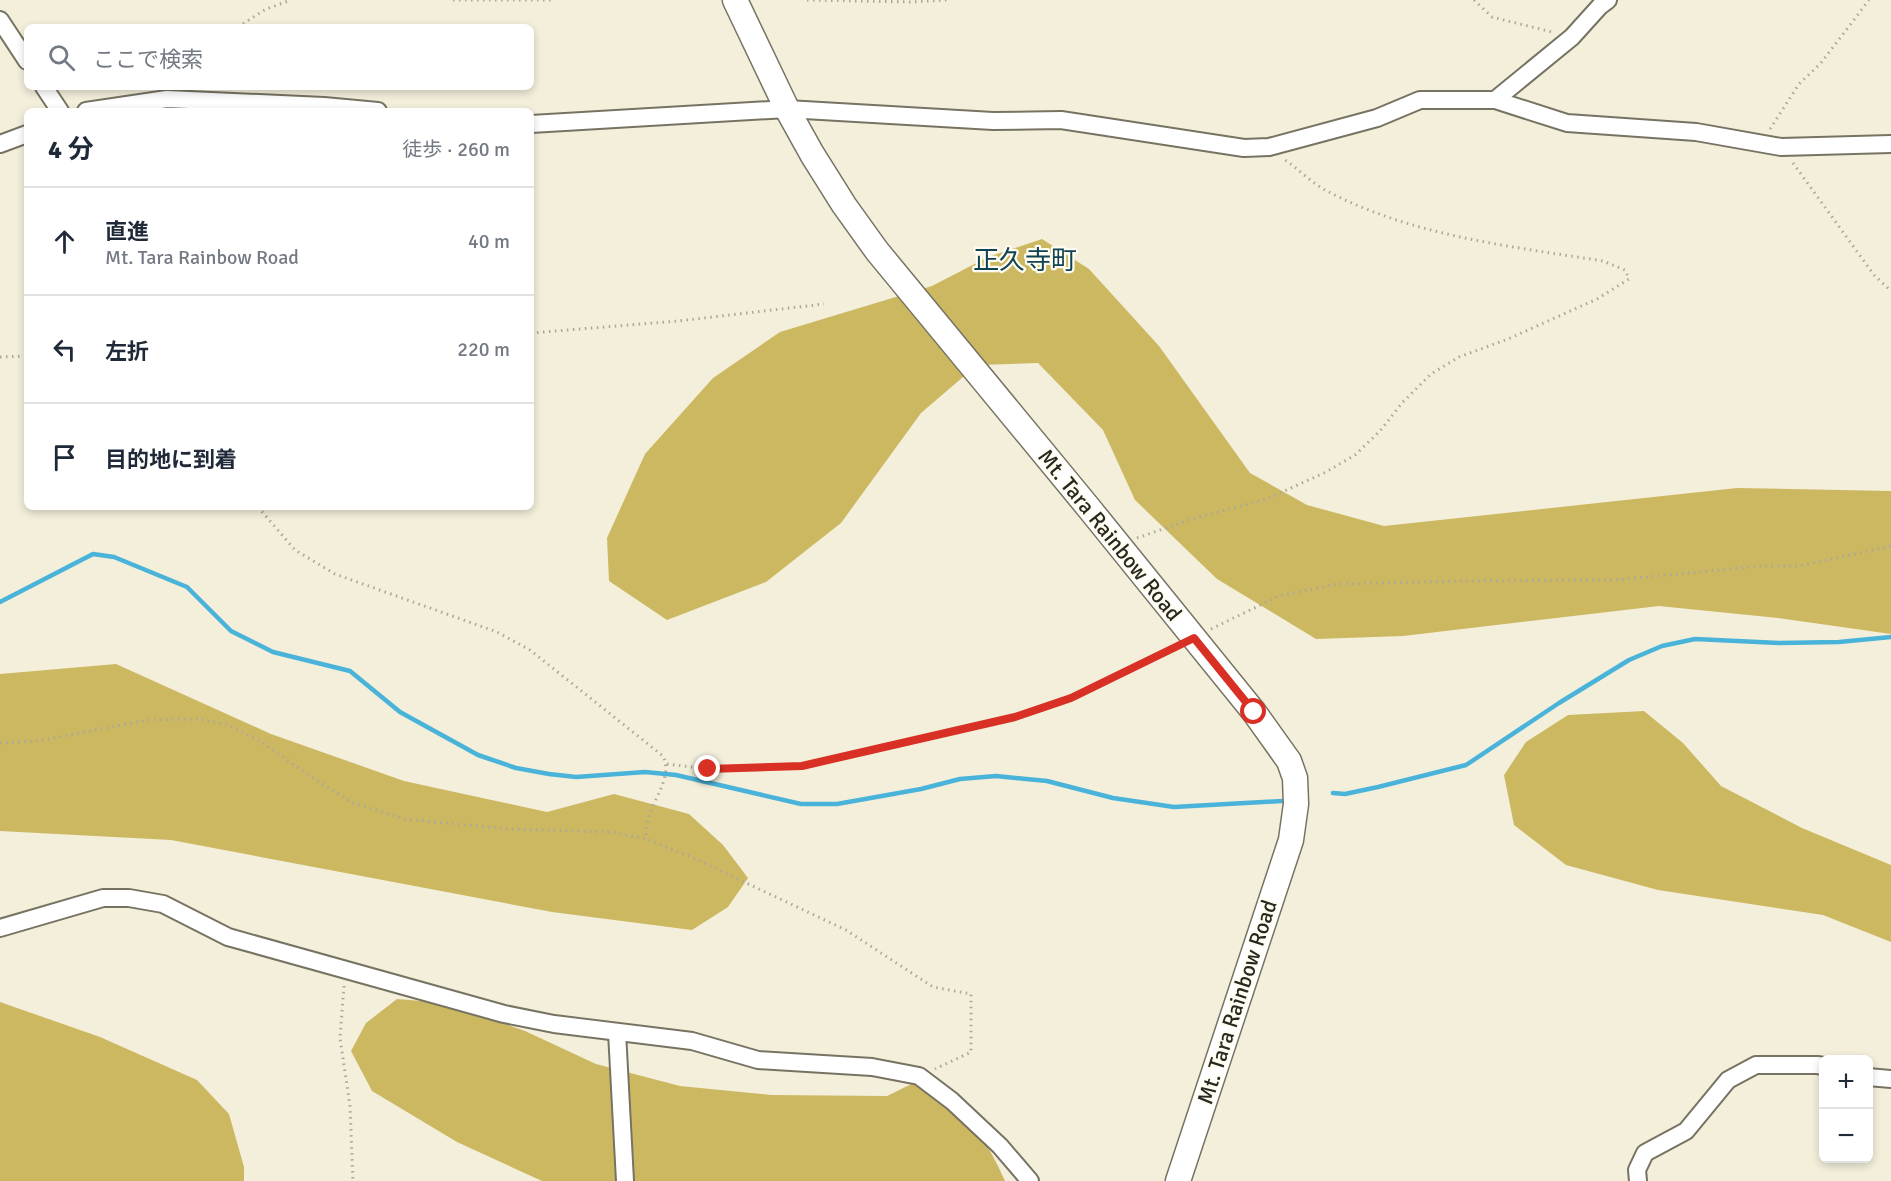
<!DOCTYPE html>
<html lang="ja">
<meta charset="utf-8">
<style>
:root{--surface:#fff;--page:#f2f2f3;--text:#1f2937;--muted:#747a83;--line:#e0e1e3}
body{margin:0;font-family:Signika,"Noto Sans JP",sans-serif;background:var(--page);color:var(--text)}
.controls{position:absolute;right:18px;bottom:18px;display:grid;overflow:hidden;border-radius:9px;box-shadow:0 3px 9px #0003}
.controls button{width:54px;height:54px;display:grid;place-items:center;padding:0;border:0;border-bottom:2px solid var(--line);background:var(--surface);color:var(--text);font:30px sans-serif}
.stop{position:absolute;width:18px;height:18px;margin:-14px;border:4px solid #d93025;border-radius:50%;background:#fff}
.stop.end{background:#d93025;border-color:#fff;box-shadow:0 2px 6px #0008}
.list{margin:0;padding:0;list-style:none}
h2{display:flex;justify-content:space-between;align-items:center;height:78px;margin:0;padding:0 24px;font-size:26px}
h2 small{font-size:20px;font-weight:400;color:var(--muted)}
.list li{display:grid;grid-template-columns:39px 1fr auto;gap:18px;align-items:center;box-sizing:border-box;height:108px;padding:0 24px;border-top:2px solid var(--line)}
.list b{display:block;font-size:22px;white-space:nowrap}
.list p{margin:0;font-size:20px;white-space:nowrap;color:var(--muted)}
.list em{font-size:20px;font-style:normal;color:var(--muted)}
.icon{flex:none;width:33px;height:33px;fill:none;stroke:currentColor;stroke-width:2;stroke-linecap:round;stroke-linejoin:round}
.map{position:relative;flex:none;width:1891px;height:1181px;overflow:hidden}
.search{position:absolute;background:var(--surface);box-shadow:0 3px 9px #0003;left:24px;top:24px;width:510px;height:66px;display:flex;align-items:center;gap:15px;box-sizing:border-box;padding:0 21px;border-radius:9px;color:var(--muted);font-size:22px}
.panel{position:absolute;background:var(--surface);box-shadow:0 3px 9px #0003;left:24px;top:108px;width:510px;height:402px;border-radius:9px}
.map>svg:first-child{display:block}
.forest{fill:#cdb862}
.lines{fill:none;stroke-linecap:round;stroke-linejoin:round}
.stream{stroke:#4ab3d9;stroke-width:4.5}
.street-casing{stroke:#777362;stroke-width:20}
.secondary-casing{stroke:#777362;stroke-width:27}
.path{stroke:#aba898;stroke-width:3;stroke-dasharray:1.5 4.5;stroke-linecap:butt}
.street{stroke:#fff;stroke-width:16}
.secondary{stroke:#fff;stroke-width:24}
.route{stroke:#d93025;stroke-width:8}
.labels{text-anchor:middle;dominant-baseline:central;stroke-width:4.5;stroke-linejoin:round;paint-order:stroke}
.street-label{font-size:22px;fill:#292820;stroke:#fffcf0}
.quarter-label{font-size:26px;fill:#0f4254;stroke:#fffcf0}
</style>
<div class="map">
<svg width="1891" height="1181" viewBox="0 0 1891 1181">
<rect width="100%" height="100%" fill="#f3efdb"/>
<path class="forest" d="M 1042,239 L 1089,269 L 1159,346 L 1250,473 L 1307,505 L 1384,526 L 1737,488 L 1891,491 L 1891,634 L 1778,618 L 1659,606 L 1403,636 L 1316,639 L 1217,579 L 1135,500 L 1103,430 L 1038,363 L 977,365 L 921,413 L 841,523 L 766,582 L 667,620 L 609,581 L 607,538 L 645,454 L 713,378 L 780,332 L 932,286 L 988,257 Z
M 116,664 L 271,734 L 404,781 L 547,812 L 614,794 L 689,814 L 723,845 L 748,878 L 728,907 L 692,930 L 552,912 L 171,840 L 0,831 L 0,674 Z
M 1644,711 L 1683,743 L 1721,786 L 1802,828 L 1891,865 L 1891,942 L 1823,915 L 1658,890 L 1566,865 L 1514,825 L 1504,775 L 1526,742 L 1568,715 Z
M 397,999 L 446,1003 L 525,1031 L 596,1064 L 680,1086 L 771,1095 L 887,1096 L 932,1074 C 962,1106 988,1141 1005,1181 L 542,1181 L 457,1142 L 372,1091 L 351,1051 L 366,1023 Z
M 0,1002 L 100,1037 L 197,1080 L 229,1114 L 244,1167 L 244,1181 L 0,1181 Z"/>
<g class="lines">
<path class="stream" d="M 0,602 L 93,554 L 114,557 L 187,587 L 231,631 L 273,652 L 350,671 L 400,712 L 478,755 L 516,768 L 549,774 L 576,777 L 645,772 L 676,775 L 801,804 L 837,804 L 921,789 L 960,779 L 996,776 L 1047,781 L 1113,798 L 1174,807 L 1282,801
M 1333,793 L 1345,794 L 1378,787 L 1466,765 L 1559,703 L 1629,660 L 1662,646 L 1695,639 L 1779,643 L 1839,642 L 1891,637"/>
<g class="street-casing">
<path id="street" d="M 0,20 L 27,61
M 44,87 L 60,111
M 1495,100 L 1572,37 L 1600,6 L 1608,0
M 86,111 L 167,99 L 324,106 L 378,111
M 531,124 L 787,109 L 993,121 L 1061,120 L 1244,148 L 1269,147 L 1377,118 L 1420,100 L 1495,100 L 1567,123 L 1696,132 L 1781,147 L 1891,144
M 0,144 L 27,134
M 0,928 L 103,898 L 129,898 L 163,904 L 228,937 L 504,1014 L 554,1024 L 692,1041 L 758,1060 L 872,1067 L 919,1076 L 952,1101 L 1000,1146 L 1030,1181
M 617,1032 L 625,1181
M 1868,1077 L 1891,1079
M 1638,1181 L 1637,1170 L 1645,1153 L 1686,1131 L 1728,1080 L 1756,1065 L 1817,1065 L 1824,1066"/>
</g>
<g class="secondary-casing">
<path id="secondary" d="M 735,0 L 787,109 L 812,154 L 844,205 L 877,251 L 1088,507 L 1254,712 L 1289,761 L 1295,778 L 1296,804 L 1291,840 L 1178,1181"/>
</g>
<path class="path" d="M 453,0 L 553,0
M 807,0 L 911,2 L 947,0
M 1474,0 L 1492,17 L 1552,32
M 238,27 L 266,9 L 291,0
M 1770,129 L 1799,84 L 1821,63 L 1869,0
M 1793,163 L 1874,275 L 1891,291
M 531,333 L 678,321 L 824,304
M 0,357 L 27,356
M 258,507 L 295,550 L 335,574 L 497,632 L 530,650 L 663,756 C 673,777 653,799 648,820 C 646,826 646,833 646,839
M 1137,538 L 1192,519 L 1267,499 L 1326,472 L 1355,455 L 1380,431 L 1402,403 L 1431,374 L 1459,357 L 1508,339 L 1597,299 L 1629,279 L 1625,270 L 1603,261 C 1508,246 1412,236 1325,190 C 1311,182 1298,169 1285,160
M 1211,629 L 1279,596 L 1337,584 L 1462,581 L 1615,580 L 1761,566 L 1799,566 L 1891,546
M 0,743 L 38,741 L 147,720 L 197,719 L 226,724 L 263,743 L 316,780 L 353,803 L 405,819 L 508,829 L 610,832 L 646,839 L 689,856 L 846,930 L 933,987 L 971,994 L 971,1052 L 935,1069
M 667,764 L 708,769 L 802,766 L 855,754 L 1015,718 L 1071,698 L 1178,646
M 344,986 L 340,1038 L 350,1106 L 353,1181"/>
<use href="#street" class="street"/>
<use href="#secondary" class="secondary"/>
</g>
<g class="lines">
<path class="route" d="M 708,769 L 802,766 L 1015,717 L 1071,698 L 1194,638 L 1254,712"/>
</g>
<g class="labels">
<g class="street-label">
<text transform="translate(1110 535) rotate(51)">Mt. Tara Rainbow Road</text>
<text transform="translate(1237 1002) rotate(-72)">Mt. Tara Rainbow Road</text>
</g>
<g class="quarter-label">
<text x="1025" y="261">正久寺町</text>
</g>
</g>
</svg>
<div class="controls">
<button>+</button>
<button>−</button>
</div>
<div class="stop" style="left:1254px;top:712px"></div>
<div class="stop end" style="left:708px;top:769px"></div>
<div class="search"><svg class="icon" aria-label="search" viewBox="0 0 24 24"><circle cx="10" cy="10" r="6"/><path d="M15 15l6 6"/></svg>ここで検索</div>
<section class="panel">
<h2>4 分<small>徒歩 · 260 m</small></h2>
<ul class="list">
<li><svg class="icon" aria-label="ahead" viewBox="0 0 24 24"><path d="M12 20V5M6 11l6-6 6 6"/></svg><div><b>直進</b><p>Mt. Tara Rainbow Road</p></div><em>40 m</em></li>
<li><svg class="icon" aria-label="left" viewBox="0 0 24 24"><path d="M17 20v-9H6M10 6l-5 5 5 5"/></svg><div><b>左折</b></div><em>220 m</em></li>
<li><svg class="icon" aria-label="arrive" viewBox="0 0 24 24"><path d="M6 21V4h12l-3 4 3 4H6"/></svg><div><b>目的地に到着</b></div></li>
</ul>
</section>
</div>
